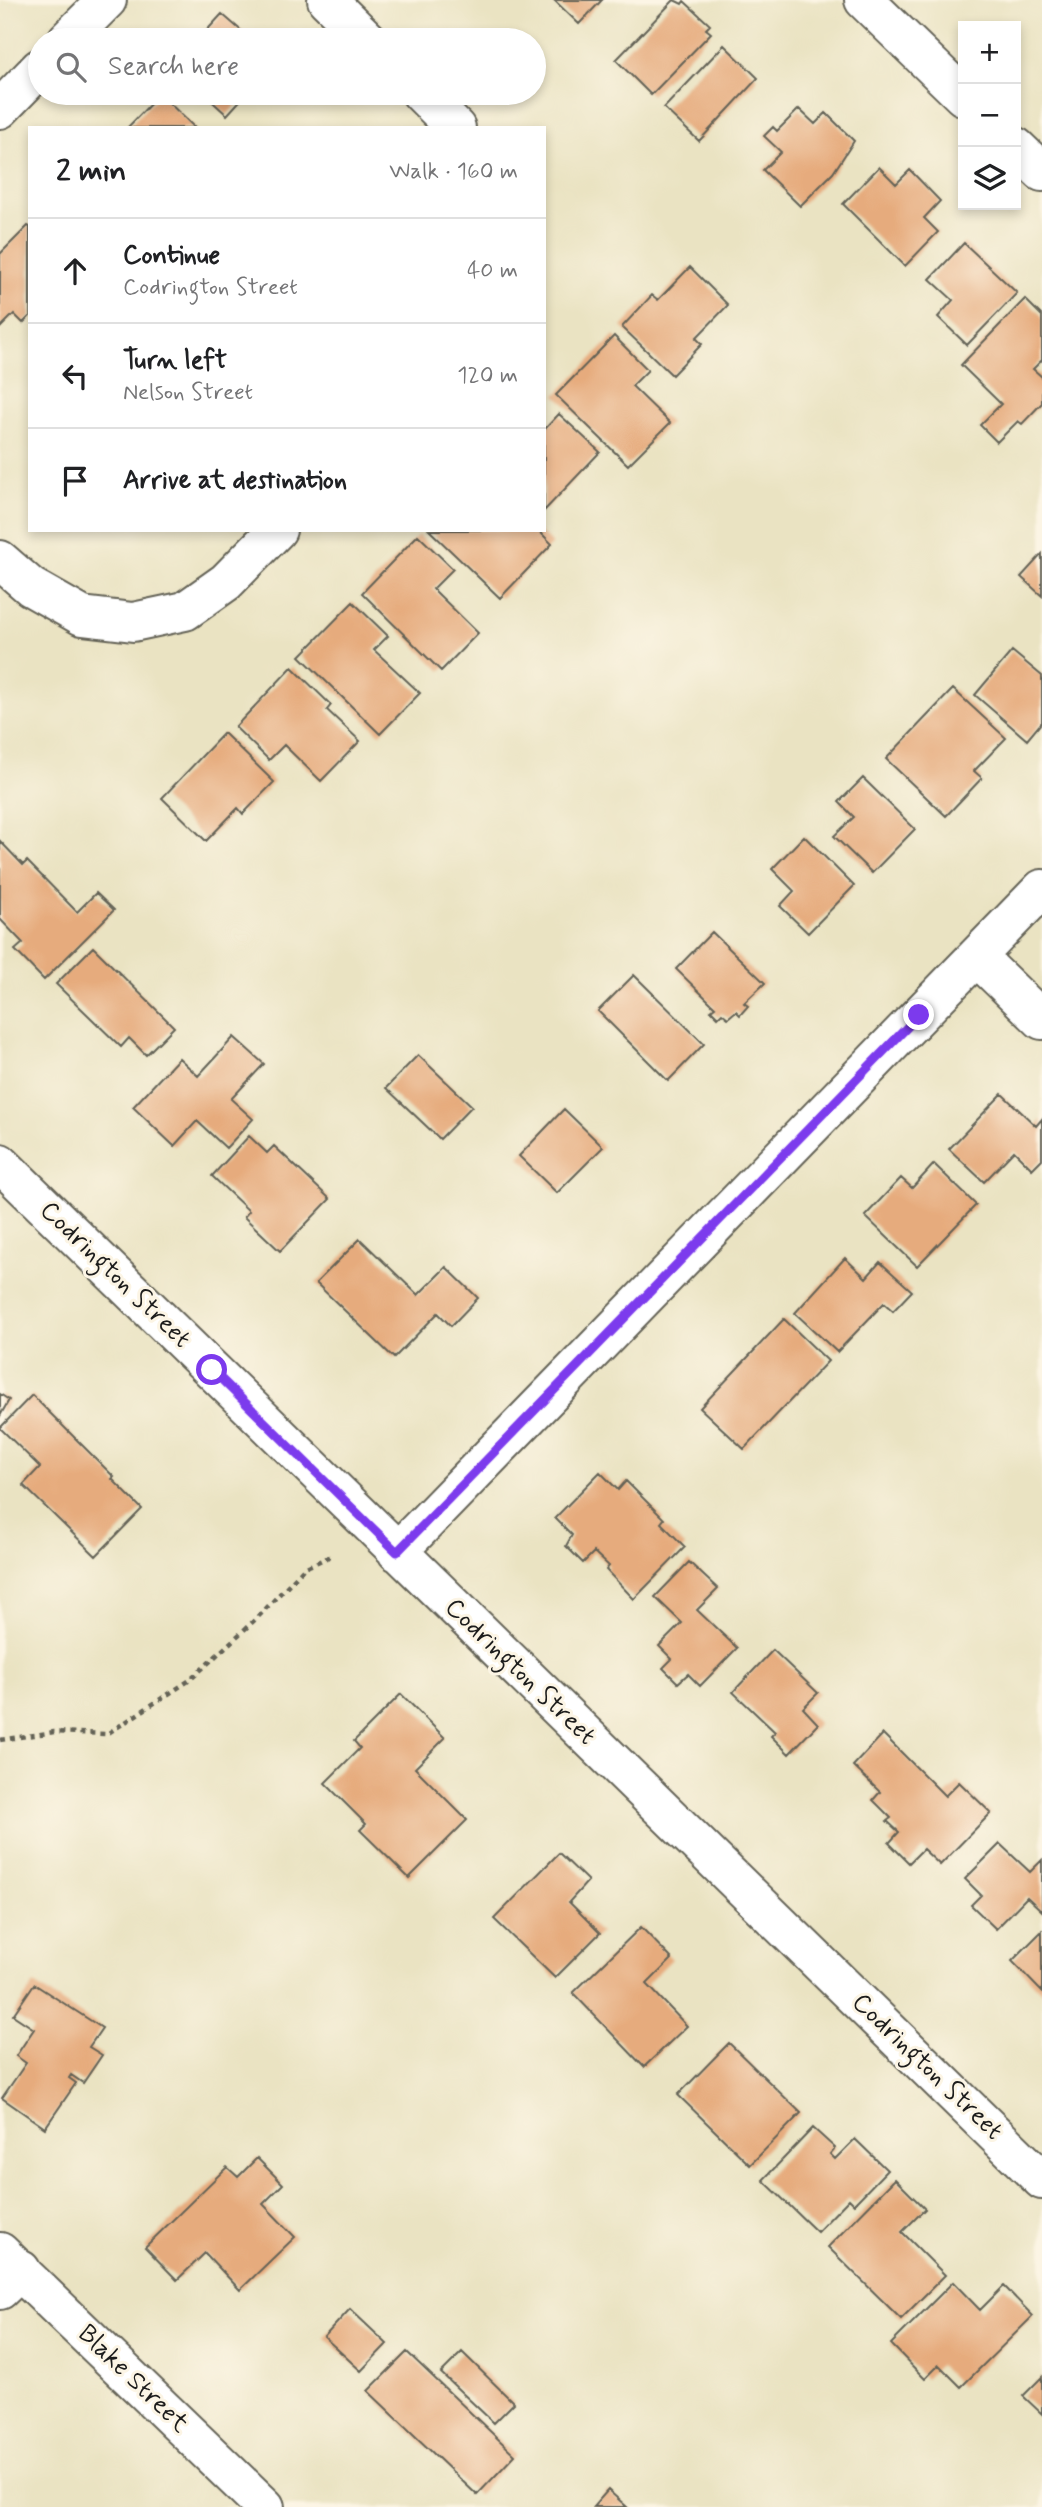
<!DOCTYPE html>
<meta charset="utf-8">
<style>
:root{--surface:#fff;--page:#f6f6f6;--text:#202124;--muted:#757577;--line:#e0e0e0}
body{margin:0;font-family:Mynerve,sans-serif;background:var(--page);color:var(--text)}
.controls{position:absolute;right:21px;top:21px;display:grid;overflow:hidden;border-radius:0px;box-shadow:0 4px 10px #0003}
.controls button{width:63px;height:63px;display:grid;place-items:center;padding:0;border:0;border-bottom:2px solid var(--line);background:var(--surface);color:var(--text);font:35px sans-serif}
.stop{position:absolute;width:21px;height:21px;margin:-16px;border:5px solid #7c3aed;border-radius:50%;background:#fff}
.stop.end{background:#7c3aed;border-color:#fff;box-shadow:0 2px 7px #0008}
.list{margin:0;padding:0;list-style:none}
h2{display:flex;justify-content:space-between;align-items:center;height:91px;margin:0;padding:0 28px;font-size:30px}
h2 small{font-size:23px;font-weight:400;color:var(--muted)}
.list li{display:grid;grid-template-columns:46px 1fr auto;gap:21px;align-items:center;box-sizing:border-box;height:105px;padding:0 28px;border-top:2px solid var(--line)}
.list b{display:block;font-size:26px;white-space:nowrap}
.list p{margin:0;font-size:23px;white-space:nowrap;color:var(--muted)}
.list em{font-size:23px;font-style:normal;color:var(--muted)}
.icon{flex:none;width:38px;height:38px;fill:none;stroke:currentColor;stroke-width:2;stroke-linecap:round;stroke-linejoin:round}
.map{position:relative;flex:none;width:1042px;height:2507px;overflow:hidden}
.search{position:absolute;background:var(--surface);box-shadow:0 4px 10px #0003;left:28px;top:28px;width:518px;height:77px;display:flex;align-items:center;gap:18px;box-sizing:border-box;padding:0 24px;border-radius:38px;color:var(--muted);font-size:26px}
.panel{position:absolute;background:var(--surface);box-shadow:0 4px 10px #0003;left:28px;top:126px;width:518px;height:406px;border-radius:0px}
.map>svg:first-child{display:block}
.building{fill:#e6ab7d}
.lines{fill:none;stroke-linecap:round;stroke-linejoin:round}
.minor-casing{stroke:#646256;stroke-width:42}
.major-casing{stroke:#646256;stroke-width:42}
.path{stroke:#646256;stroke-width:4.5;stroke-dasharray:5 5;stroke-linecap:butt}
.minor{stroke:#fff;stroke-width:38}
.major{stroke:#fff;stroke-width:38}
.route{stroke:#7c3aed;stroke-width:9}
.labels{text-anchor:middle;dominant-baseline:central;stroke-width:6;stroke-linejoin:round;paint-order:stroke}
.street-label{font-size:26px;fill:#1c1c1c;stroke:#fcf5e5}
</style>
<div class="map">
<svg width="1042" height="2507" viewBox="0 0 1042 2507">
<rect width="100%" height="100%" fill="#fcf5e5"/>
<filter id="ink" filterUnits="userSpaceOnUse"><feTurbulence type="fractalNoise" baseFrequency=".0143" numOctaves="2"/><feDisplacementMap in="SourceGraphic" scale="14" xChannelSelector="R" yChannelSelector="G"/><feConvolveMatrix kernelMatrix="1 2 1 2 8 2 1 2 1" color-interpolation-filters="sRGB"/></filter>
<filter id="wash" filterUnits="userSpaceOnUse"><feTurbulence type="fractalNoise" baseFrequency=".00686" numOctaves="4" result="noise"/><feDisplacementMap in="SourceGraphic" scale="28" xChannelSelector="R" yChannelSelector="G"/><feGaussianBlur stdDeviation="1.57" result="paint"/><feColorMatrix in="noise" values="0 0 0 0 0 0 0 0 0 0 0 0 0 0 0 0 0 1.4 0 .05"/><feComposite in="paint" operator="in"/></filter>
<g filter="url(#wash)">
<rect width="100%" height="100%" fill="#eae3c2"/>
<g id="blocks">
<path class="building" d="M 554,0 L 602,0 L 579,24 Z
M 674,0 L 682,4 L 684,1 L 710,25 L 706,29 L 711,33 L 651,95 L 616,60 Z
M 222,14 L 252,40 L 198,40 Z
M 724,45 L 758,78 L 699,141 L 664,108 Z
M 203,93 L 247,93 L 227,115 Z
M 160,94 L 195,128 L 127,128 Z
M 799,109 L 815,124 L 826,113 L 854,141 L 833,173 L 800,206 L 763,170 L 781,152 L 764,136 L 773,127 L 777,131 Z
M 879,167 L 896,184 L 910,170 L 940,201 L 924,218 L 938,232 L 905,266 L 843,204 Z
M 28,226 L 30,227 L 30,316 L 23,323 L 14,314 L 0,328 L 0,254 Z
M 964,243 L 1017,293 L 967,345 L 938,317 L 953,300 L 930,279 Z
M 690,267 L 728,305 L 696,338 L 702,344 L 672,375 L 622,327 L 652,295 L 658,300 Z
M 1025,299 L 1042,316 L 1042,360 L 1033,369 L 1042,377 L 1042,403 L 1022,424 L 1018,421 L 997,442 L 980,425 L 1001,404 L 961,365 Z
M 614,336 L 648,370 L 632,386 L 670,423 L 628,465 L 556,395 Z
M 559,414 L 600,452 L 544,511 L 544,430 Z
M 429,530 L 538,530 L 552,544 L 500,598 Z
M 418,535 L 453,569 L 433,589 L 478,633 L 441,671 L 362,593 Z
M 1042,554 L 1042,596 L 1021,577 Z
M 353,602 L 388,636 L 374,650 L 420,693 L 380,734 L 300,656 Z
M 1012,651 L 1042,676 L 1042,722 L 1027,740 L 975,695 Z
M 292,667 L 331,705 L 327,710 L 360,741 L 321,781 L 284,745 L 269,760 L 235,727 Z
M 953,689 L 1006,738 L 974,771 L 982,778 L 946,816 L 886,759 Z
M 224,733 L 274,782 L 243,814 L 238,808 L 206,841 L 162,798 Z
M 863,778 L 915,829 L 872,873 L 834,836 L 854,817 L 839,802 Z
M 804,836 L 854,886 L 808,933 L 780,906 L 794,891 L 772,869 Z
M 0,841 L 23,865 L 27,861 L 77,912 L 96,893 L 114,910 L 44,980 L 15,950 L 23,943 L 0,919 Z
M 712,932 L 765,983 L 744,1003 L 748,1006 L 740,1015 L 736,1011 L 728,1018 L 722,1013 L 718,1017 L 711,1010 L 715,1007 L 676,969 Z
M 93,947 L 174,1027 L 146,1055 L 129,1038 L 121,1047 L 56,984 Z
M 634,975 L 704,1044 L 668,1081 L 598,1011 Z
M 234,1037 L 264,1064 L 231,1099 L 253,1119 L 226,1148 L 197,1121 L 174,1146 L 133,1107 L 179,1058 L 198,1076 Z
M 418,1055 L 472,1106 L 440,1139 L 386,1088 Z
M 1002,1094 L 1036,1126 L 1042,1119 L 1042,1159 L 1032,1169 L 1014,1151 L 984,1182 L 949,1149 Z
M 564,1109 L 603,1147 L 557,1193 L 519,1156 Z
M 249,1136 L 267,1153 L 274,1146 L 330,1199 L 280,1251 L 244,1217 L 249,1211 L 212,1176 Z
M 934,1164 L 976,1205 L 917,1266 L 865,1216 L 901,1178 L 912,1188 Z
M 360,1239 L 418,1295 L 446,1267 L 478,1298 L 451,1326 L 438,1313 L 394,1358 L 316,1283 Z
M 845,1258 L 866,1278 L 880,1262 L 912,1291 L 893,1311 L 884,1303 L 837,1352 L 795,1313 Z
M 784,1319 L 828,1361 L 744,1449 L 700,1408 Z
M 0,1394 L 9,1400 L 0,1416 Z
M 32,1395 L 114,1477 L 112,1479 L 142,1509 L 96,1556 L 23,1485 L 40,1467 L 0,1428 Z
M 600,1472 L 618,1490 L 626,1481 L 664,1519 L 661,1523 L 685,1547 L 634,1599 L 606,1570 L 609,1566 L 594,1552 L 583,1563 L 566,1546 L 572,1535 L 555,1518 Z
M 689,1562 L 718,1589 L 697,1610 L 737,1648 L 700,1686 L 688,1674 L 678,1683 L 663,1668 L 672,1659 L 659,1646 L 682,1623 L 655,1597 Z
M 773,1650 L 818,1693 L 803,1708 L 818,1724 L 789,1754 L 771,1736 L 775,1732 L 733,1692 Z
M 401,1694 L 445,1738 L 415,1768 L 467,1820 L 409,1878 L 360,1830 L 366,1824 L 325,1783 L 360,1748 L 354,1741 Z
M 883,1734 L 945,1796 L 959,1782 L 991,1813 L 940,1865 L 923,1849 L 909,1863 L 889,1843 L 899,1832 L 887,1821 L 891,1818 L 873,1800 L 880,1792 L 853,1766 Z
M 1000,1844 L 1030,1872 L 1042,1860 L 1042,1911 L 1027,1897 L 996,1929 L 971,1905 L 981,1895 L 965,1879 Z
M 559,1853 L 588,1881 L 569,1902 L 600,1933 L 555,1978 L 494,1919 Z
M 641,1927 L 672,1959 L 647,1984 L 687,2026 L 644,2067 L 573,1993 Z
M 1042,1931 L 1042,1992 L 1012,1961 Z
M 34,1984 L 102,2028 L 89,2047 L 102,2055 L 83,2083 L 71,2075 L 69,2078 L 76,2083 L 45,2128 L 2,2098 L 26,2063 L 16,2056 L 34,2029 L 13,2015 Z
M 729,2043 L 801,2113 L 750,2165 L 678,2095 Z
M 813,2128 L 835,2148 L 830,2154 L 835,2159 L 855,2139 L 887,2170 L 854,2204 L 849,2199 L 817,2232 L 763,2180 Z
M 257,2158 L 283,2184 L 263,2204 L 295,2237 L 240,2290 L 205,2253 L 177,2280 L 145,2247 L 227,2167 L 238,2177 Z
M 895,2179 L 925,2209 L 902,2232 L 945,2275 L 901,2319 L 828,2247 Z
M 953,2282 L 980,2310 L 1004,2286 L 1033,2316 L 961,2387 L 939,2365 L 925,2379 L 891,2344 Z
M 350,2309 L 387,2344 L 361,2371 L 324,2337 Z
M 407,2352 L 515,2455 L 477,2495 L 368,2391 Z
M 462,2352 L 514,2403 L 494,2423 L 441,2373 Z
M 1042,2377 L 1042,2414 L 1023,2396 Z
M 608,2490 L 627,2507 L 593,2507 Z"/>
</g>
</g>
<g filter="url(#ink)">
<use href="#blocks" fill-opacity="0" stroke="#646256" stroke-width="2"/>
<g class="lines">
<g class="minor-casing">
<path id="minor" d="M 327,0 L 368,40
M 864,0 L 963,96
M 67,40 L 107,0
M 421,93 L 456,128
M 0,109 L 40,68
M 1016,147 L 1042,172
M 0,560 L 31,587 L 82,616 L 133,622 L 185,611 L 226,582 L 277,530
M 977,957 L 1042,1020
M 0,1163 L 1042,2180
M 397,1552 L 1042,889
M 0,2290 L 21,2270"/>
</g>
<g class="major-casing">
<path id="major" d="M 0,2252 L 265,2507"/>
</g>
<path class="path" d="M 0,1740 L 54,1732 L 107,1734 L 190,1680 L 258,1617 L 304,1568 L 331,1556"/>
<use href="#minor" class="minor"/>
<use href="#major" class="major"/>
</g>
</g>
<g class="lines" filter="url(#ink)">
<path class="route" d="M 212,1370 L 397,1552 L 919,1015"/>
</g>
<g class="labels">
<g class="street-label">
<text transform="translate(115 1275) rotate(44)">Codrington Street</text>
<text transform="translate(520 1672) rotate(44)">Codrington Street</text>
<text transform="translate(927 2067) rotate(44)">Codrington Street</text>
<text transform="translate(133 2379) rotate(44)">Blake Street</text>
</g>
</g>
</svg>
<div class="controls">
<button>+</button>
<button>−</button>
<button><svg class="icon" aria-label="layers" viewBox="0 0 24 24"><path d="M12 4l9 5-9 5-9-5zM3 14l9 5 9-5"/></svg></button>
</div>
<div class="stop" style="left:212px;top:1370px"></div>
<div class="stop end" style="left:919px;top:1015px"></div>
<div class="search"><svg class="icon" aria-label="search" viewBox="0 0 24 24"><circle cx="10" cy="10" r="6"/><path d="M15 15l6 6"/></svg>Search here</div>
<section class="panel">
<h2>2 min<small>Walk · 160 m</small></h2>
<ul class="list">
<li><svg class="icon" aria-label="ahead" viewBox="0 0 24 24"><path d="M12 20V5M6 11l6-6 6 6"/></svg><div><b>Continue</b><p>Codrington Street</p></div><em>40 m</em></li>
<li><svg class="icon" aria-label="left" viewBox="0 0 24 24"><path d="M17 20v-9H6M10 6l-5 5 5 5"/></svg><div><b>Turn left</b><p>Nelson Street</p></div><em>120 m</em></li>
<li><svg class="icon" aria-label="arrive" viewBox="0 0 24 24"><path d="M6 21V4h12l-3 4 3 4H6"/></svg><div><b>Arrive at destination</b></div></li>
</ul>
</section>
</div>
